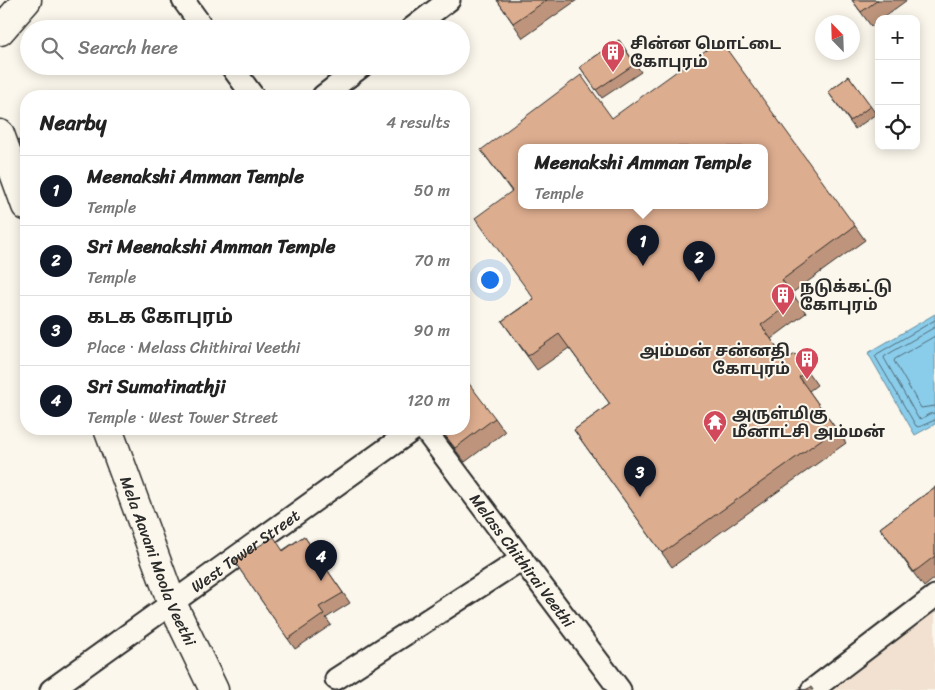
<!DOCTYPE html>
<meta charset="utf-8">
<style>
:root{--surface:#fff;--page:#f2f2f2;--text:#222;--muted:#767676;--line:#e0e0e0;--accent:#111827}
body{margin:0;font-family:Sriracha,"Noto Sans Tamil",sans-serif;background:var(--page);color:var(--text)}
.controls{position:absolute;right:15px;top:15px;display:grid;overflow:hidden;border-radius:10px;box-shadow:0 2px 12px #0003}
.controls button{width:45px;height:45px;display:grid;place-items:center;padding:0;border:0;border-bottom:1px solid var(--line);background:var(--surface);color:var(--text);font:25px sans-serif}
.compass{position:absolute;left:815px;top:15px;width:45px;height:45px;border-radius:50%;background:var(--surface);box-shadow:0 2px 12px #0003;rotate:337deg}
.you{position:absolute;left:489px;top:279px;width:18px;height:18px;margin:-12px;border:4px solid #fff;border-radius:50%;background:#1a73e8;box-shadow:0 0 0 8px #1a73e833}
.badge{display:grid;place-items:center;width:32px;height:32px;border-radius:50%;background:var(--accent);color:#fff;font-size:16px;font-weight:700}
.pin{position:absolute;translate:-50% -41px;filter:drop-shadow(0 1px 2px #0008)}
.pin::after{content:'';position:absolute;top:26px;width:18px;height:15px;background:inherit;clip-path:polygon(0 0,100% 0,50% 100%)}
.popup{position:absolute;left:518px;top:144px;width:250px;height:65px;box-sizing:border-box;display:grid;place-content:center;border-radius:10px;background:var(--surface);filter:drop-shadow(0 1px 4px #0005);font-size:16px;white-space:nowrap;color:var(--muted)}
.popup b{font-size:19px;color:var(--text)}
.popup::after{content:'';position:absolute;left:50%;top:100%;margin-left:-10px;border:10px solid transparent;border-top-color:var(--surface)}
.list{margin:0;padding:0;list-style:none}
h2{display:flex;justify-content:space-between;align-items:center;height:65px;margin:0;padding:0 20px;font-size:21px}
h2 small{font-size:16px;font-weight:400;color:var(--muted)}
.list li{display:grid;grid-template-columns:32px 1fr auto;gap:15px;align-items:center;box-sizing:border-box;height:70px;padding:0 20px;border-top:1px solid var(--line)}
.list b{display:block;font-size:19px;white-space:nowrap}
.list p{margin:0;font-size:16px;white-space:nowrap;color:var(--muted)}
.list em{font-size:16px;font-style:normal;color:var(--muted)}
.icon{flex:none;width:28px;height:28px;fill:none;stroke:currentColor;stroke-width:2;stroke-linecap:round;stroke-linejoin:round}
.map{position:relative;flex:none;width:935px;height:690px;overflow:hidden}
.search{position:absolute;background:var(--surface);box-shadow:0 2px 12px #0003;left:20px;top:20px;width:450px;height:55px;display:flex;align-items:center;gap:12px;box-sizing:border-box;padding:0 18px;border-radius:28px;color:var(--muted);font-size:19px}
.panel{position:absolute;background:var(--surface);box-shadow:0 2px 12px #0003;left:20px;top:90px;width:450px;height:345px;border-radius:20px}
.map>svg:first-child{display:block}
.built{fill:#f2e1d0}
.water{fill:#8acdeb;stroke:#648c9e}
.lines{fill:none;stroke-linecap:round;stroke-linejoin:round}
.shore{stroke:#516c78;stroke-width:1}
.street-casing{stroke:#2b2b2b;stroke-width:25}
.secondary-casing{stroke:#2b2b2b;stroke-width:31}
.street{stroke:#fbf7ec;stroke-width:21}
.secondary{stroke:#fbf7ec;stroke-width:28}
.wall{fill:#be957b;stroke:#2b2b2b}
.building{fill:#ddad8f;stroke:#2b2b2b;fill-rule:evenodd}
.labels{text-anchor:middle;dominant-baseline:central;stroke-width:4;stroke-linejoin:round;paint-order:stroke}
.poi-label{font-size:16px;font-weight:bold;fill:#2b2b2b;stroke:#fbf7ec;text-anchor:start}
.street-label{font-size:16px;fill:#2b2b2b;stroke:#fbf7ec}
</style>
<div class="map">
<svg width="935" height="690" viewBox="0 0 935 690">
<rect width="100%" height="100%" fill="#fbf7ec"/>
<filter id="ink" filterUnits="userSpaceOnUse"><feTurbulence type="fractalNoise" baseFrequency=".02" numOctaves="2"/><feDisplacementMap in="SourceGraphic" scale="10" xChannelSelector="R" yChannelSelector="G"/><feConvolveMatrix kernelMatrix="1 2 1 2 8 2 1 2 1" color-interpolation-filters="sRGB"/></filter>
<g filter="url(#ink)">
<path class="built" d="M 935,610 L 935,690 L 825,690 Z"/>
<path class="water" d="M 935,314 L 935,424 L 915,435 L 868,353 Z"/>
<g class="lines">
<path class="shore" d="M 935,320 L 877,354 L 875,356 L 916,426 L 919,427 L 935,420
M 935,327 L 885,356 L 884,358 L 918,418 L 921,419 L 929,414 L 935,413
M 935,336 L 895,359 L 894,361 L 921,408 L 935,406"/>
<g class="street-casing">
<g id="street">
<path d="M 183,0 L 204,29"/>
<path d="M 411,29 L 449,0"/>
<path d="M 231,66 L 253,96"/>
<path d="M 323,96 L 362,66"/>
<path id="s1" d="M 424,429 L 620,690"/>
<path d="M 336,679 L 522,559"/>
<path id="s2" d="M 51,690 L 414,429"/>
<path d="M 812,690 L 935,596"/>
</g>
</g>
<g class="secondary-casing">
<g id="secondary">
<path d="M 0,31 L 27,0"/>
<path d="M 0,134 L 26,206"/>
<path id="s3" d="M 108,429 L 172,603 L 214,690"/>
</g>
</g>
<use href="#street" class="street"/>
<use href="#secondary" class="secondary"/>
</g>
<path class="wall" d="M 497,0 L 577,0 L 523,38 Z
M 852,0 L 907,0 L 881,19 L 879,19 L 879,20 L 871,26 Z
M 619,40 L 641,72 L 602,98 L 580,67 Z
M 849,76 L 876,114 L 855,129 L 828,92 Z
M 612,118 L 855,226 L 865,240 L 792,293 L 806,313 L 771,339 L 786,360 L 807,371 L 817,385 L 809,391 L 846,443 L 672,567 L 574,430 L 610,404 L 569,348 L 537,370 L 502,321 L 533,299 L 512,192 L 481,150 Z
M 495,418 L 505,432 L 465,462 L 439,429 L 464,429 Z
M 935,487 L 935,578 L 924,587 L 880,528 Z
M 304,536 L 350,603 L 326,618 L 331,625 L 295,649 L 234,561 L 283,550 Z"/>
<path class="building" d="M 497,0 L 547,0 L 513,23 Z
M 852,0 L 878,0 L 861,12 Z
M 619,40 L 635,64 L 596,90 L 580,67 Z
M 720,40 L 855,226 L 782,280 L 796,299 L 761,325 L 786,360 L 795,354 L 807,371 L 799,377 L 836,429 L 662,553 L 574,430 L 610,404 L 559,334 L 528,356 L 502,321 L 534,299 L 475,218 L 512,191 L 481,150 L 581,75 L 612,118 ZM 522,147 L 764,147 L 764,205 L 522,205 Z
M 849,76 L 871,106 L 850,121 L 828,92 Z
M 464,377 L 495,418 L 455,448 L 440,429 L 464,429 Z
M 935,487 L 935,556 L 914,572 L 880,528 Z
M 304,536 L 343,593 L 319,607 L 324,614 L 288,639 L 234,561 L 274,537 L 283,551 Z
M 811,687 L 813,690 L 797,690 L 799,689 L 805,690 Z"/>
</g>
<defs>
<g id="building-pin" transform="scale(1.25)"><path d="M0 17L-7.5 6A9.5 9.5 0 1 1 7.5 6Z" fill="#d1495b" stroke="#fbf7ec"/><path d="M-4-6H4V6H1V3H-1V6H-4ZM-2.5-4.3h1.7v1.8h-1.7ZM.8-4.3h1.7v1.8H.8ZM-2.5-1h1.7V.8h-1.7ZM.8-1h1.7V.8H.8Z" fill="#fff"/></g>
<g id="temple-pin" transform="scale(1.25)"><path d="M0 17L-7.5 6A9.5 9.5 0 1 1 7.5 6Z" fill="#d1495b" stroke="#fbf7ec"/><path d="M0-6L5-2H3V0L6.5 2.5H4V6H1.5V3h-3V6H-4V2.5H-6.5L-3 0V-2H-5Z" fill="#fff"/></g>
</defs>
<g fill-rule="evenodd">
<use href="#building-pin" x="613" y="52"/>
<use href="#building-pin" x="783" y="295"/>
<use href="#building-pin" x="807" y="359"/>
<use href="#temple-pin" x="715" y="422"/>
</g>
<g class="labels">
<g class="poi-label">
<text x="630" y="43">சின்ன மொட்டை<tspan x="630" dy="18">கோபுரம்</tspan></text>
<text x="800" y="286">நடுக்கட்டு<tspan x="800" dy="18">கோபுரம்</tspan></text>
<text x="790" y="350" text-anchor="end">அம்மன் சன்னதி<tspan x="790" dy="18">கோபுரம்</tspan></text>
<text x="732" y="413">அருள்மிகு<tspan x="732" dy="18">மீனாட்சி அம்மன்</tspan></text>
</g>
<g class="street-label">
<text stroke="none"><textPath href="#s2" startOffset="239">West Tower Street</textPath></text>
<text stroke="none"><textPath href="#s1" startOffset="164">Melass Chithirai Veethi</textPath></text>
<text stroke="none"><textPath href="#s3" startOffset="141">Mela Aavani Moola Veethi</textPath></text>
</g>
</g>
</svg>
<div class="controls">
<button>+</button>
<button>−</button>
<button><svg class="icon" aria-label="locate" viewBox="0 0 24 24"><circle cx="12" cy="12" r="6"/><path d="M12 2v4M12 18v4M2 12h4M18 12h4"/></svg></button>
</div>
<svg class="compass" viewBox="-18 -18 36 36"><path d="M0-13l5 13h-10z" fill="#e53935"/><path d="M0 13l5-13h-10z" fill="#767676"/></svg>
<div class="you"></div>
<div class="pin badge" style="left:643px;top:266px">1</div>
<div class="popup"><b>Meenakshi Amman Temple</b>Temple</div>
<div class="pin badge" style="left:699px;top:282px">2</div>
<div class="pin badge" style="left:640px;top:497px">3</div>
<div class="pin badge" style="left:321px;top:581px">4</div>
<div class="search"><svg class="icon" aria-label="search" viewBox="0 0 24 24"><circle cx="10" cy="10" r="6"/><path d="M15 15l6 6"/></svg>Search here</div>
<section class="panel">
<h2>Nearby<small>4 results</small></h2>
<ul class="list">
<li><span class="badge">1</span><div><b>Meenakshi Amman Temple</b><p>Temple</p></div><em>50 m</em></li>
<li><span class="badge">2</span><div><b>Sri Meenakshi Amman Temple</b><p>Temple</p></div><em>70 m</em></li>
<li><span class="badge">3</span><div><b>கடக கோபுரம்</b><p>Place · Melass Chithirai Veethi</p></div><em>90 m</em></li>
<li><span class="badge">4</span><div><b>Sri Sumatinathji</b><p>Temple · West Tower Street</p></div><em>120 m</em></li>
</ul>
</section>
</div>
